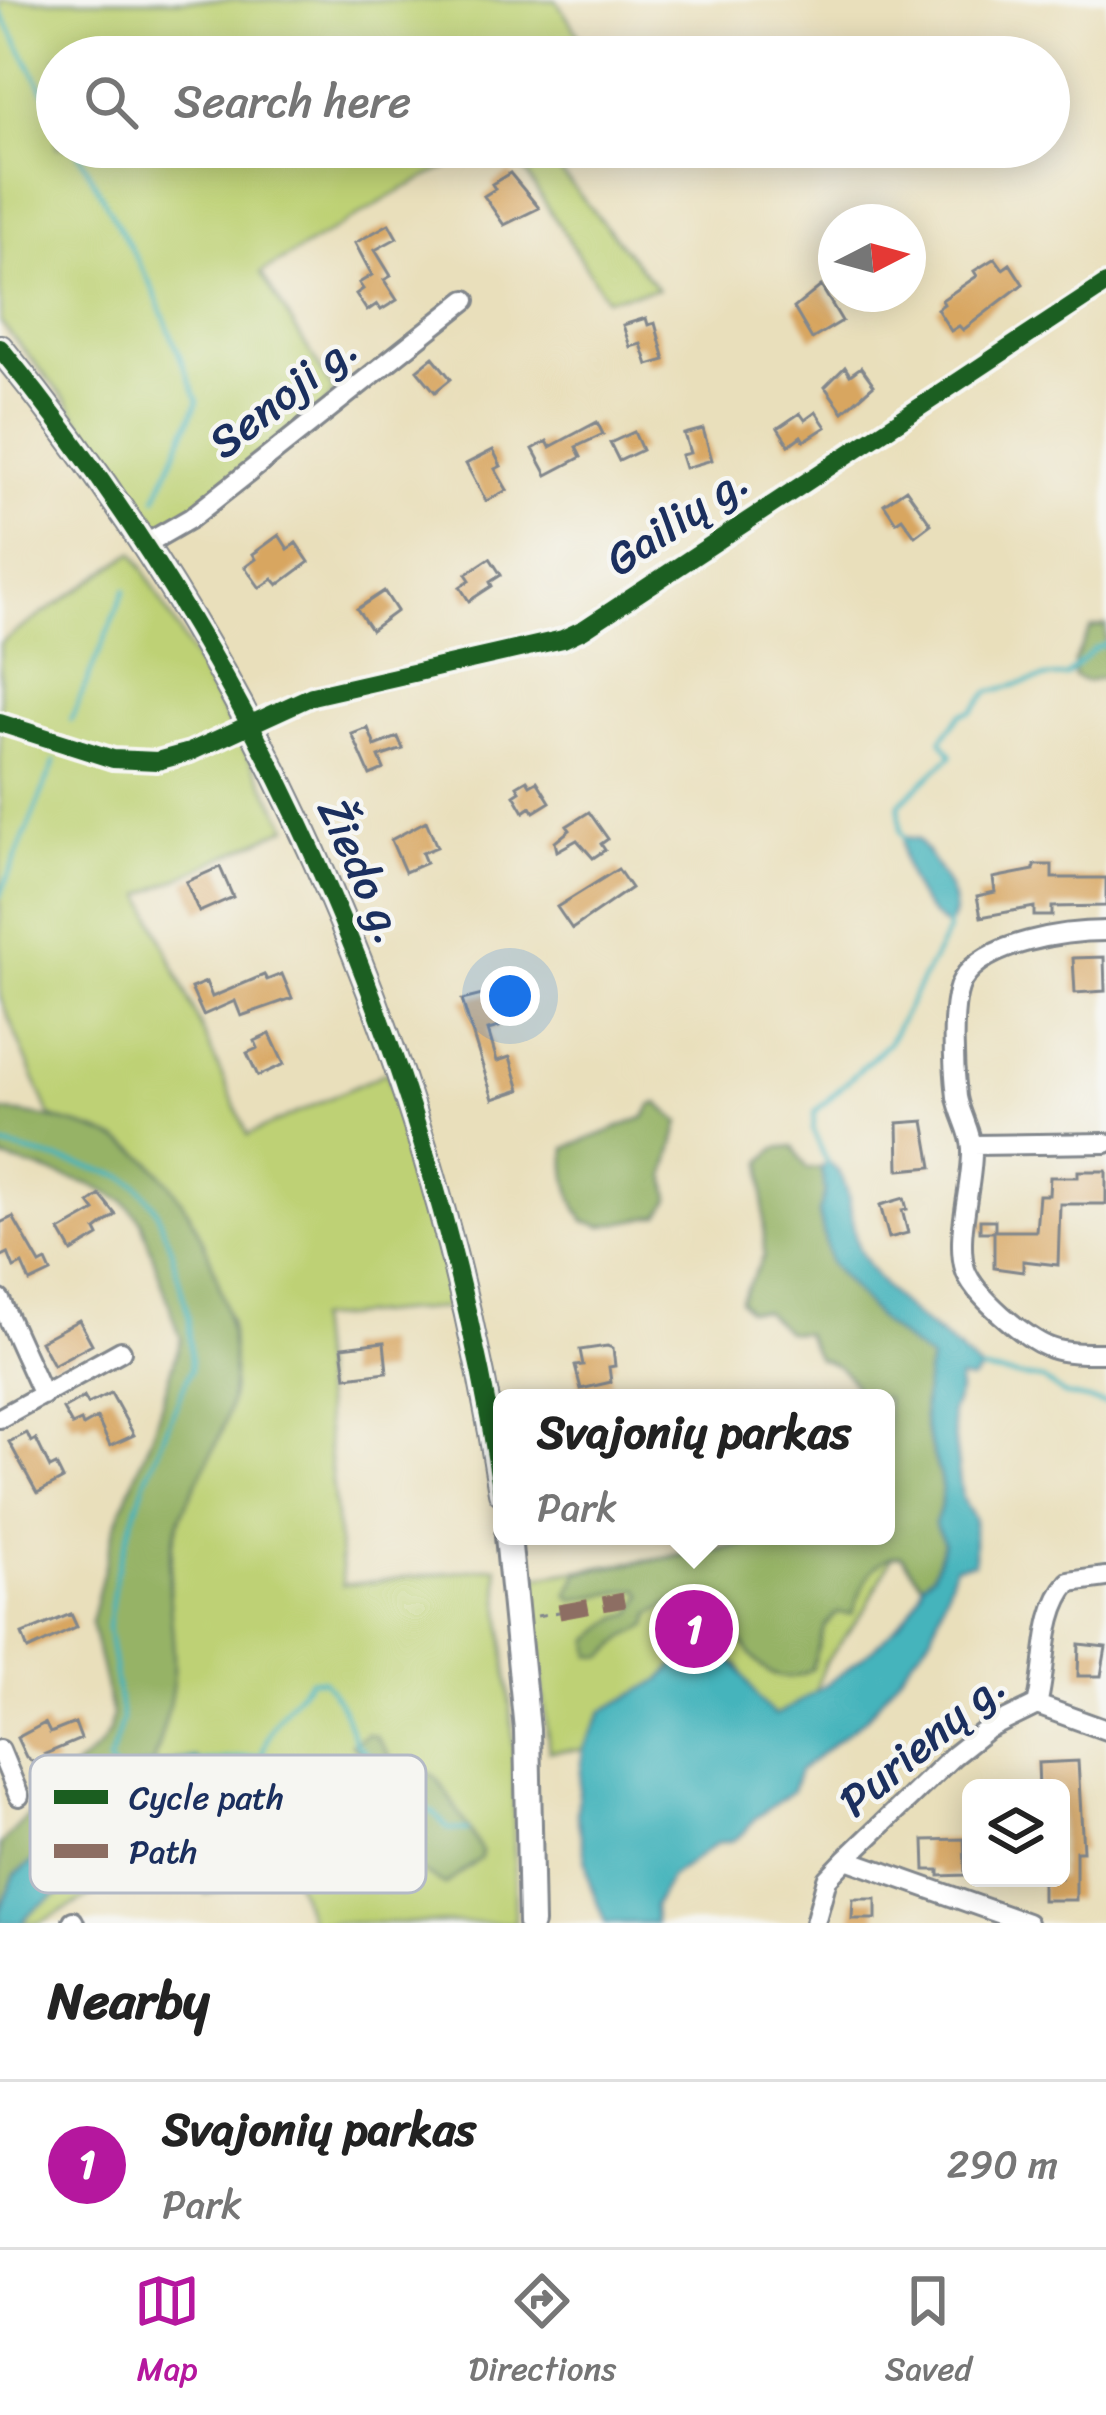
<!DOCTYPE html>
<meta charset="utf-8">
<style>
:root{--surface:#fff;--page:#f2f2f2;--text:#222;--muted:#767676;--line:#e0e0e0;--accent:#b5179e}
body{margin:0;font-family:Sriracha,sans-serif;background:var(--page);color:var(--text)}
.controls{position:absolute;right:36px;bottom:36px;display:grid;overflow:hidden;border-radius:18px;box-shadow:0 6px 30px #0003}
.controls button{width:108px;height:108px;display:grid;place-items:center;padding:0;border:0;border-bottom:3px solid var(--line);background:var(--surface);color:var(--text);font:60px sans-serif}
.compass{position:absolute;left:818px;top:204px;width:108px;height:108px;border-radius:50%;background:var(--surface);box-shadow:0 6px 30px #0003;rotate:84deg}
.you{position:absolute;left:510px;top:996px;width:42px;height:42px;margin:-30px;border:9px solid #fff;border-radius:50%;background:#1a73e8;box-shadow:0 0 0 18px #1a73e833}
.badge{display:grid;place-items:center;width:78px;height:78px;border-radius:50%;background:var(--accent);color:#fff;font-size:39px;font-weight:700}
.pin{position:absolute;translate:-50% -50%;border:6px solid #fff;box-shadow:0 3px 12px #0006}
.popup{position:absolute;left:493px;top:1389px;width:402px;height:156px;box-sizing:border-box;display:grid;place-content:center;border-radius:18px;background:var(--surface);filter:drop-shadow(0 3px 9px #0005);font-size:39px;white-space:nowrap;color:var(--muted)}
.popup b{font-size:45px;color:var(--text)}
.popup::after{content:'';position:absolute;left:50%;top:100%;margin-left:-24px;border:24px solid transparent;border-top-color:var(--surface)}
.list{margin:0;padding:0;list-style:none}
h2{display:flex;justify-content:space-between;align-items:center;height:156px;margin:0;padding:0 48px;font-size:51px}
h2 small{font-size:39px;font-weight:400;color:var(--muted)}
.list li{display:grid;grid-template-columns:78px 1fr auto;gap:36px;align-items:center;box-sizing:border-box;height:168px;padding:0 48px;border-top:3px solid var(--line)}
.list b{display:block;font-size:45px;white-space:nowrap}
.list p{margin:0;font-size:39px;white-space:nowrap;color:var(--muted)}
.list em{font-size:39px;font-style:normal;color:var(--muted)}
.icon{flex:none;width:66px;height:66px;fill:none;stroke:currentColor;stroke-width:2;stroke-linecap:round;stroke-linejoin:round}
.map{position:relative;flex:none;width:1106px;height:1923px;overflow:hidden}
.search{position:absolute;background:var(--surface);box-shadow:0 6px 30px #0003;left:36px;right:36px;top:36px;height:132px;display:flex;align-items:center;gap:30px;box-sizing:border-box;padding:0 42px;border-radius:66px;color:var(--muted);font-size:45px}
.sheet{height:324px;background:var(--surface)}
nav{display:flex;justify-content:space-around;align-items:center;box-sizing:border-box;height:168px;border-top:3px solid var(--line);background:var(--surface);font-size:33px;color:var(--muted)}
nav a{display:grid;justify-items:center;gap:6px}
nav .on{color:var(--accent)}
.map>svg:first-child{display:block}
.green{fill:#bed174;stroke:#6c8069;stroke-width:3;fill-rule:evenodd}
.forest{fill:#96b366;stroke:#587162;stroke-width:3}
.water{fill:#44b4bc;stroke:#30728d;stroke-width:3}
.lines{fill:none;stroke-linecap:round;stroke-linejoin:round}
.stream{stroke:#44b4bc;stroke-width:4.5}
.building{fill:#d8a660}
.minor-casing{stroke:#82878c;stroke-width:24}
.tertiary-casing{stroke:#82878c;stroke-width:30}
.path{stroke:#82878c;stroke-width:3;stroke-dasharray:9 9;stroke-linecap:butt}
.minor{stroke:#fff;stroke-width:18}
.tertiary{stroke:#fff;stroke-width:24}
.quiet{stroke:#8d6e63;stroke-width:15;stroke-dasharray:30 15;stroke-linecap:butt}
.cycleway-casing{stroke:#f6f6f2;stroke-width:26}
.cycleway{stroke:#1b5e20;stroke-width:18}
.labels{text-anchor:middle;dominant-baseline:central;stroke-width:9;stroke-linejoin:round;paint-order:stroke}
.street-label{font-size:45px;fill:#1b2f5e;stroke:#f6f6f2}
.key{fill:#f6f6f2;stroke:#b4bac6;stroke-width:3}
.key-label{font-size:33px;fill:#1b2f5e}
</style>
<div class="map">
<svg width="1106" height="1923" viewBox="0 0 1106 1923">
<rect width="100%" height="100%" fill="#f6f6f2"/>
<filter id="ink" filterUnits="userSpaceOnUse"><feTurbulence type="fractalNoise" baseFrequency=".00833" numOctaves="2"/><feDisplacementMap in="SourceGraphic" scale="24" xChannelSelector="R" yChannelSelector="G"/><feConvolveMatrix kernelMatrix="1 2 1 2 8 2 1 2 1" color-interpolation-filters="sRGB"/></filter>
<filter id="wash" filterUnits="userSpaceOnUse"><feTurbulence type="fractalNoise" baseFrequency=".004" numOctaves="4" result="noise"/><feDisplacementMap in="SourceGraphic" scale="48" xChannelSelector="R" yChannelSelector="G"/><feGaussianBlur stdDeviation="2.7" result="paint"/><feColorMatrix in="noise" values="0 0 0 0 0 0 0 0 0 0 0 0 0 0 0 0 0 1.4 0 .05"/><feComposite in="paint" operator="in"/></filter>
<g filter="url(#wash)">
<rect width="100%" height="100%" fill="#e9dfbb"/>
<path class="green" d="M 0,0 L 556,0 L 593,57 L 57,57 L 57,147 L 488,147 L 405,188 L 261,273 L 334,391 L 321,412 L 188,512 L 161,527 L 142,516 L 65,399 L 0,322 Z
M 509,147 L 540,147 L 658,289 L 606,298 Z
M 134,552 L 288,827 L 143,895 L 248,1135 L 387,1072 L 424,1188 L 454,1307 L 315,1319 L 343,1585 L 497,1567 L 513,1738 L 515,1923 L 311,1923 L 292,1872 L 206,1894 L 182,1848 L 39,1923 L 22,1923 L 41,1900 L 59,1895 L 65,1872 L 60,1861 L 102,1787 L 193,1767 L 178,1759 L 152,1766 L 174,1672 L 168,1615 L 173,1543 L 185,1503 L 224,1425 L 232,1391 L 231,1324 L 188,1213 L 152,1163 L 134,1148 L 50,1116 L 0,997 L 0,643 ZM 367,1734 L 396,1766 L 434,1776 L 476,1841 L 445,1884 L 379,1812 C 393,1781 372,1766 351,1744 Z
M 903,1535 L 866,1608 L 825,1663 L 813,1697 L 774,1716 L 751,1693 L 739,1665 L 690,1650 L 662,1679 L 603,1711 L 583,1750 L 549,1751 L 531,1578 L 792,1536 Z"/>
<path class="forest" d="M 1106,625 L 1106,677 L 1087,682 L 1074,677 L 1074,661 L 1091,628 Z
M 658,1103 L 680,1122 L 666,1174 L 670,1199 L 660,1215 L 603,1226 L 584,1221 C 570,1199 564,1174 566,1148 L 645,1117 L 651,1106 Z
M 0,1111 C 43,1115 102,1126 138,1152 C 199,1196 240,1317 232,1390 C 227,1444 185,1489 173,1542 C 163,1586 175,1625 174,1668 C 173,1701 161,1735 152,1766 L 109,1773 L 39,1857 L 15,1875 L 0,1911 L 0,1845 L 60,1781 L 99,1747 L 109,1731 L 112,1715 L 91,1622 L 114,1529 L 154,1429 L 181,1339 L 141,1221 L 124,1201 L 89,1184 L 0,1158 Z
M 793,1146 L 807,1169 L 821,1168 L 825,1192 L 819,1213 L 830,1263 L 883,1324 L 930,1360 C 926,1379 923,1400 924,1419 C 927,1455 955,1485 934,1524 L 944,1541 L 933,1574 L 922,1583 L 901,1556 C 868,1558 864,1586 852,1614 L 836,1613 L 824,1627 L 812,1669 C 764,1698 752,1646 722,1619 C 711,1609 691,1605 677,1601 L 651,1614 L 648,1626 L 627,1636 L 604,1657 L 592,1656 L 590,1640 L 619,1617 L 633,1613 L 643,1595 L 639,1589 L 573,1600 L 568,1595 L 579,1572 L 806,1536 L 886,1536 L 886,1398 L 858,1398 C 854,1375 839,1364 818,1359 L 805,1333 L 787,1332 L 764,1311 L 748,1310 L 740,1300 L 764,1256 L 763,1161 L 776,1148 Z
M 367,1734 L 376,1736 L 396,1766 C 408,1770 423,1768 434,1776 C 443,1783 473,1837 481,1850 L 481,1858 L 445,1885 L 417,1869 L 376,1831 C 386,1775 392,1787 351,1744 Z"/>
<path class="water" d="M 904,837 L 918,839 C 931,861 970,903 947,926 C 922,912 897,866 904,837 Z
M 828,1162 C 857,1181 846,1228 862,1255 C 896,1313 938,1327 981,1371 L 971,1381 L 959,1379 L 959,1392 L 951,1412 L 962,1499 L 974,1518 L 974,1563 L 955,1566 L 932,1634 L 866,1718 L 799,1771 L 792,1791 L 754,1819 L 746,1831 L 734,1840 L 717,1843 L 670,1877 L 654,1906 L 655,1923 L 605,1923 L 590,1883 L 577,1815 L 583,1750 L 603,1711 L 662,1679 L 690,1649 C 752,1655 735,1681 775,1716 C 812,1697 919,1625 922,1583 L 933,1574 L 944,1542 L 934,1524 C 955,1486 928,1455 924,1419 C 923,1400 926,1379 930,1360 L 883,1324 L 830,1263 L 819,1213 L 825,1192 L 821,1168 Z
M 195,1757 L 200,1762 L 193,1767 L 102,1788 L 60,1861 L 67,1885 C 54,1902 34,1903 22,1923 L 0,1923 L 0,1911 L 15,1875 L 39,1857 L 81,1786 L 109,1773 Z"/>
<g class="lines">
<path class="stream" d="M 0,11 L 57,115
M 75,147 L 151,285 L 198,401 L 156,498
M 71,720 L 125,590
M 906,841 L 901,832 L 899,804 L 952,755 L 941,740 L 961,714 L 972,711 L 989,692 L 1047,677 L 1066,676 L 1093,650 L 1106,644
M 0,896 L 55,761
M 0,1145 L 120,1175 L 137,1185 L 155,1207 L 170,1246 L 189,1318 L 191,1369 L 144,1484 L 116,1574 L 108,1627 L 122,1720 L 109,1762 L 119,1777
M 828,1165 L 813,1130 L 815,1112 L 889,1042 L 948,931 L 947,920
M 981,1371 L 1043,1380 L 1065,1395 L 1106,1404
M 195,1763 L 262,1755 C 271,1717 287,1708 310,1680 L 323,1680 L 343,1708 L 355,1742 L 380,1768 C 403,1765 407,1789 417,1807 L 434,1813 L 448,1829 L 467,1831"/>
</g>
<g id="blocks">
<path class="building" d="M 510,173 L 539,208 L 504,225 L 484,196 L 495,189 L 492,184 Z
M 389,224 L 397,238 L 375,250 L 391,276 L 384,280 L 397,300 L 381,310 L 377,304 L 367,311 L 356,294 L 363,289 L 359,283 L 372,275 L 355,243 Z
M 995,258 L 1003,269 L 1010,264 L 1023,284 L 963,330 L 959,326 L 951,331 L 937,309 L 944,304 L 942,300 L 977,276 L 974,271 Z
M 821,286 L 842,321 L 812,339 L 794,308 Z
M 646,318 L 648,325 L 655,323 L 665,360 L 648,365 L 641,344 L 630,347 L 623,325 Z
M 433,357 L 451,379 L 435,392 L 417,370 Z
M 845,367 L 850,375 L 861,367 L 874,385 L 843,412 L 825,387 Z
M 816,412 L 826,427 L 804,441 L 801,436 L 789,445 L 778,428 L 800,413 L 805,420 Z
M 597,422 L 603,434 L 576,447 L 581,457 L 547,475 L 533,449 L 547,441 L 550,447 Z
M 703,429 L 712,460 L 685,468 L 681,455 L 690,453 L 684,434 Z
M 634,432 L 642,450 L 619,461 L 610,443 Z
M 493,450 L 501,466 L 495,469 L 507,490 L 486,501 L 466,464 Z
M 906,489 L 931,524 L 915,536 L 902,518 L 896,522 L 884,504 Z
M 279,535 L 288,549 L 296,543 L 309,562 L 278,585 L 273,579 L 260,588 L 245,567 L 256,559 L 253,554 Z
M 490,558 L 501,575 L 490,582 L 492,586 L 469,601 L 460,587 L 470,580 L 466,574 Z
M 384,591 L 397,611 L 371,630 L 357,609 Z
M 368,728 L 375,746 L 398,737 L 403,749 L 379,757 L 384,769 L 370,775 L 352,734 Z
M 527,780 L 530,785 L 537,781 L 550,802 L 534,812 L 531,807 L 524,812 L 514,795 L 520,791 L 517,786 Z
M 589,812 L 608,839 L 601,844 L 605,850 L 593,858 L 577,840 L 557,851 L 555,842 L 570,830 L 567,826 Z
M 426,821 L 437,847 L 422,853 L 426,863 L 405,872 L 391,840 Z
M 1034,865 L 1052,865 L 1052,878 L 1106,878 L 1106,906 L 1052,907 L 1052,916 L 1034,916 L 1034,907 L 981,917 L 977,896 L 995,892 L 993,878 L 1034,870 Z
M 220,867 L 233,897 L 199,912 L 186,882 Z
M 618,869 L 631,888 L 572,929 L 557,907 Z
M 1104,957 L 1105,991 L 1075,993 L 1073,958 Z
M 282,974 L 292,998 L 241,1016 L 235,1001 L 203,1015 L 191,988 L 206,982 L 212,997 L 264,975 L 267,980 Z
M 490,993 L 499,1027 L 488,1030 L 497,1061 L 510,1057 L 520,1090 L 493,1099 L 462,1000 Z
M 270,1034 L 284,1064 L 258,1076 L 247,1053 L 258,1048 L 255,1041 Z
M 924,1121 L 932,1167 L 899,1170 L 898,1123 Z
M 1078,1171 L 1106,1171 L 1106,1204 L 1060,1204 L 1058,1265 L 1023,1261 L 1023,1272 L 994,1268 L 994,1232 L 980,1232 L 980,1220 L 995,1220 L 995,1231 L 1036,1231 L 1039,1195 L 1049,1195 L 1050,1177 L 1078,1177 Z
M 100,1195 L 116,1215 L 96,1230 L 99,1236 L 72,1252 L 60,1231 L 95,1211 L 89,1203 Z
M 904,1198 L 907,1209 L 902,1210 L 908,1233 L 889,1238 L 880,1205 Z
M 13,1217 L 40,1264 L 46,1261 L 51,1272 L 30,1282 L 22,1264 L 14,1268 L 8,1253 L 0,1257 L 0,1223 Z
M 79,1320 L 92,1344 L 53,1365 L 40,1341 Z
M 384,1342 L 387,1372 L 346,1377 L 342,1347 Z
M 607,1346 L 613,1348 L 615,1366 L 609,1367 L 611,1382 L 581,1389 L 575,1366 L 583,1365 L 580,1350 Z
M 111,1393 L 134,1435 L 110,1446 L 97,1418 L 83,1426 L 81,1421 L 72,1425 L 63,1409 L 84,1397 L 88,1404 Z
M 27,1433 L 31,1442 L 36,1439 L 50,1468 L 56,1465 L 63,1479 L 37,1493 L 9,1442 Z
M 71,1614 L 77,1627 L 28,1650 L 22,1634 Z
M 1079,1644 L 1106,1647 L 1101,1676 L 1078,1676 Z
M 45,1723 L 50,1733 L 75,1723 L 81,1739 L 45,1754 L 57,1763 L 42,1769 L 26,1757 L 17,1738 Z
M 1078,1761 L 1083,1851 L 1076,1851 L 1076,1900 L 1042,1900 L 1042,1878 L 1061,1878 L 1061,1788 L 1039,1788 L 1038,1763 Z
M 964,1839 L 965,1875 L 939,1876 L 939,1870 L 925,1870 L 924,1840 Z
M 853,1899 L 876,1899 L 876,1919 L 852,1919 Z"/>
</g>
</g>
<g filter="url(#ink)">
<use href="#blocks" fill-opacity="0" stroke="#82878c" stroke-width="3"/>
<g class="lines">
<g class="minor-casing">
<path id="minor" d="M 144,545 L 191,518 L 466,300
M 0,723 L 113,759 L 157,761 L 190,752 L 312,696 L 563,639 L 584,629 L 1106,284
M 1106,931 C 1066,931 986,942 963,979 C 949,1001 954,1071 957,1097 C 960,1115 972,1133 972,1150 C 973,1185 955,1235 965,1269 C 972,1294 1027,1340 1051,1348 C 1068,1354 1089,1353 1106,1353
M 973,1145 L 1106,1143
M 0,1300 L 43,1395
M 0,1418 L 121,1351
M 1037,1705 L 1106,1730
M 0,1750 L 19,1796
M 846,1859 L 1027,1923
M 73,1921 L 74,1923
M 815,1923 L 827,1879 L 846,1859 L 953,1756 L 986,1730 L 1037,1705 C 1048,1664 1041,1614 1069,1582 L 1106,1577"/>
</g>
<g class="tertiary-casing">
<path id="tertiary" d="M 0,348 C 269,675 437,1075 502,1492
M 508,1536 L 527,1730 L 531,1923"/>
</g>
<path class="path" d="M 537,1616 L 559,1612"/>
<use href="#minor" class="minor"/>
<use href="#tertiary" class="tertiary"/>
<path class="quiet" d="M 559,1612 L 624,1600"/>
<g class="cycleway-casing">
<path id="cycleway" d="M 0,348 C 269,675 437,1075 502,1492
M 0,723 L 113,759 L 157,761 L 190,752 L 312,696 L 563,639 L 584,629 L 1106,284"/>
</g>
<use href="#cycleway" class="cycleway"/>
</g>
</g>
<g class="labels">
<g class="street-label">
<text transform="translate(283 395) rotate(-38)">Senoji g.</text>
<text transform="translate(677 520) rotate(-34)">Gailių g.</text>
<text transform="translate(362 871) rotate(66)">Žiedo g.</text>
<text transform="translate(922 1743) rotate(-40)">Purienų g.</text>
</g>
</g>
<rect x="30" y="1755" width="396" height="138" rx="18" class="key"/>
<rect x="54" y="1790" width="54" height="14" fill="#1b5e20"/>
<rect x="54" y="1844" width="54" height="14" fill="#8d6e63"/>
<g class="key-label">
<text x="129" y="1809">Cycle path</text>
<text x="129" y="1863">Path</text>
</g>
</svg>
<div class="controls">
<button><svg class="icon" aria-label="layers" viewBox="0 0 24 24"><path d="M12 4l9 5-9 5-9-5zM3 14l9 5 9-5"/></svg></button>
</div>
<svg class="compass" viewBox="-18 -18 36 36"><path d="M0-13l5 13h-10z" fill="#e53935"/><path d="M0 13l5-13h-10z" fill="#767676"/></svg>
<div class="you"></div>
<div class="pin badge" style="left:694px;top:1629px">1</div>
<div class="popup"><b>Svajonių parkas</b>Park</div>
<div class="search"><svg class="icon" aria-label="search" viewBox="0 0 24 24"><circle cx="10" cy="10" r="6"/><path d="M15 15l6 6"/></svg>Search here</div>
</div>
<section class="sheet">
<h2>Nearby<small></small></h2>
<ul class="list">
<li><span class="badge">1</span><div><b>Svajonių parkas</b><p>Park</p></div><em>290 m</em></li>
</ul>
</section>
<nav>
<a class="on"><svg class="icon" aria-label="map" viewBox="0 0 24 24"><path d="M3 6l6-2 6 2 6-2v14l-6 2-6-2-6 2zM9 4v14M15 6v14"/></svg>Map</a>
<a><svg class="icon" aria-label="directions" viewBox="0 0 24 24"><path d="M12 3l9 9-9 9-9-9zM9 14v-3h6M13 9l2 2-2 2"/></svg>Directions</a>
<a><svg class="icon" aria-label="saved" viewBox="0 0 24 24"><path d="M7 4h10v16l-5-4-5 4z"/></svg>Saved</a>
</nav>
